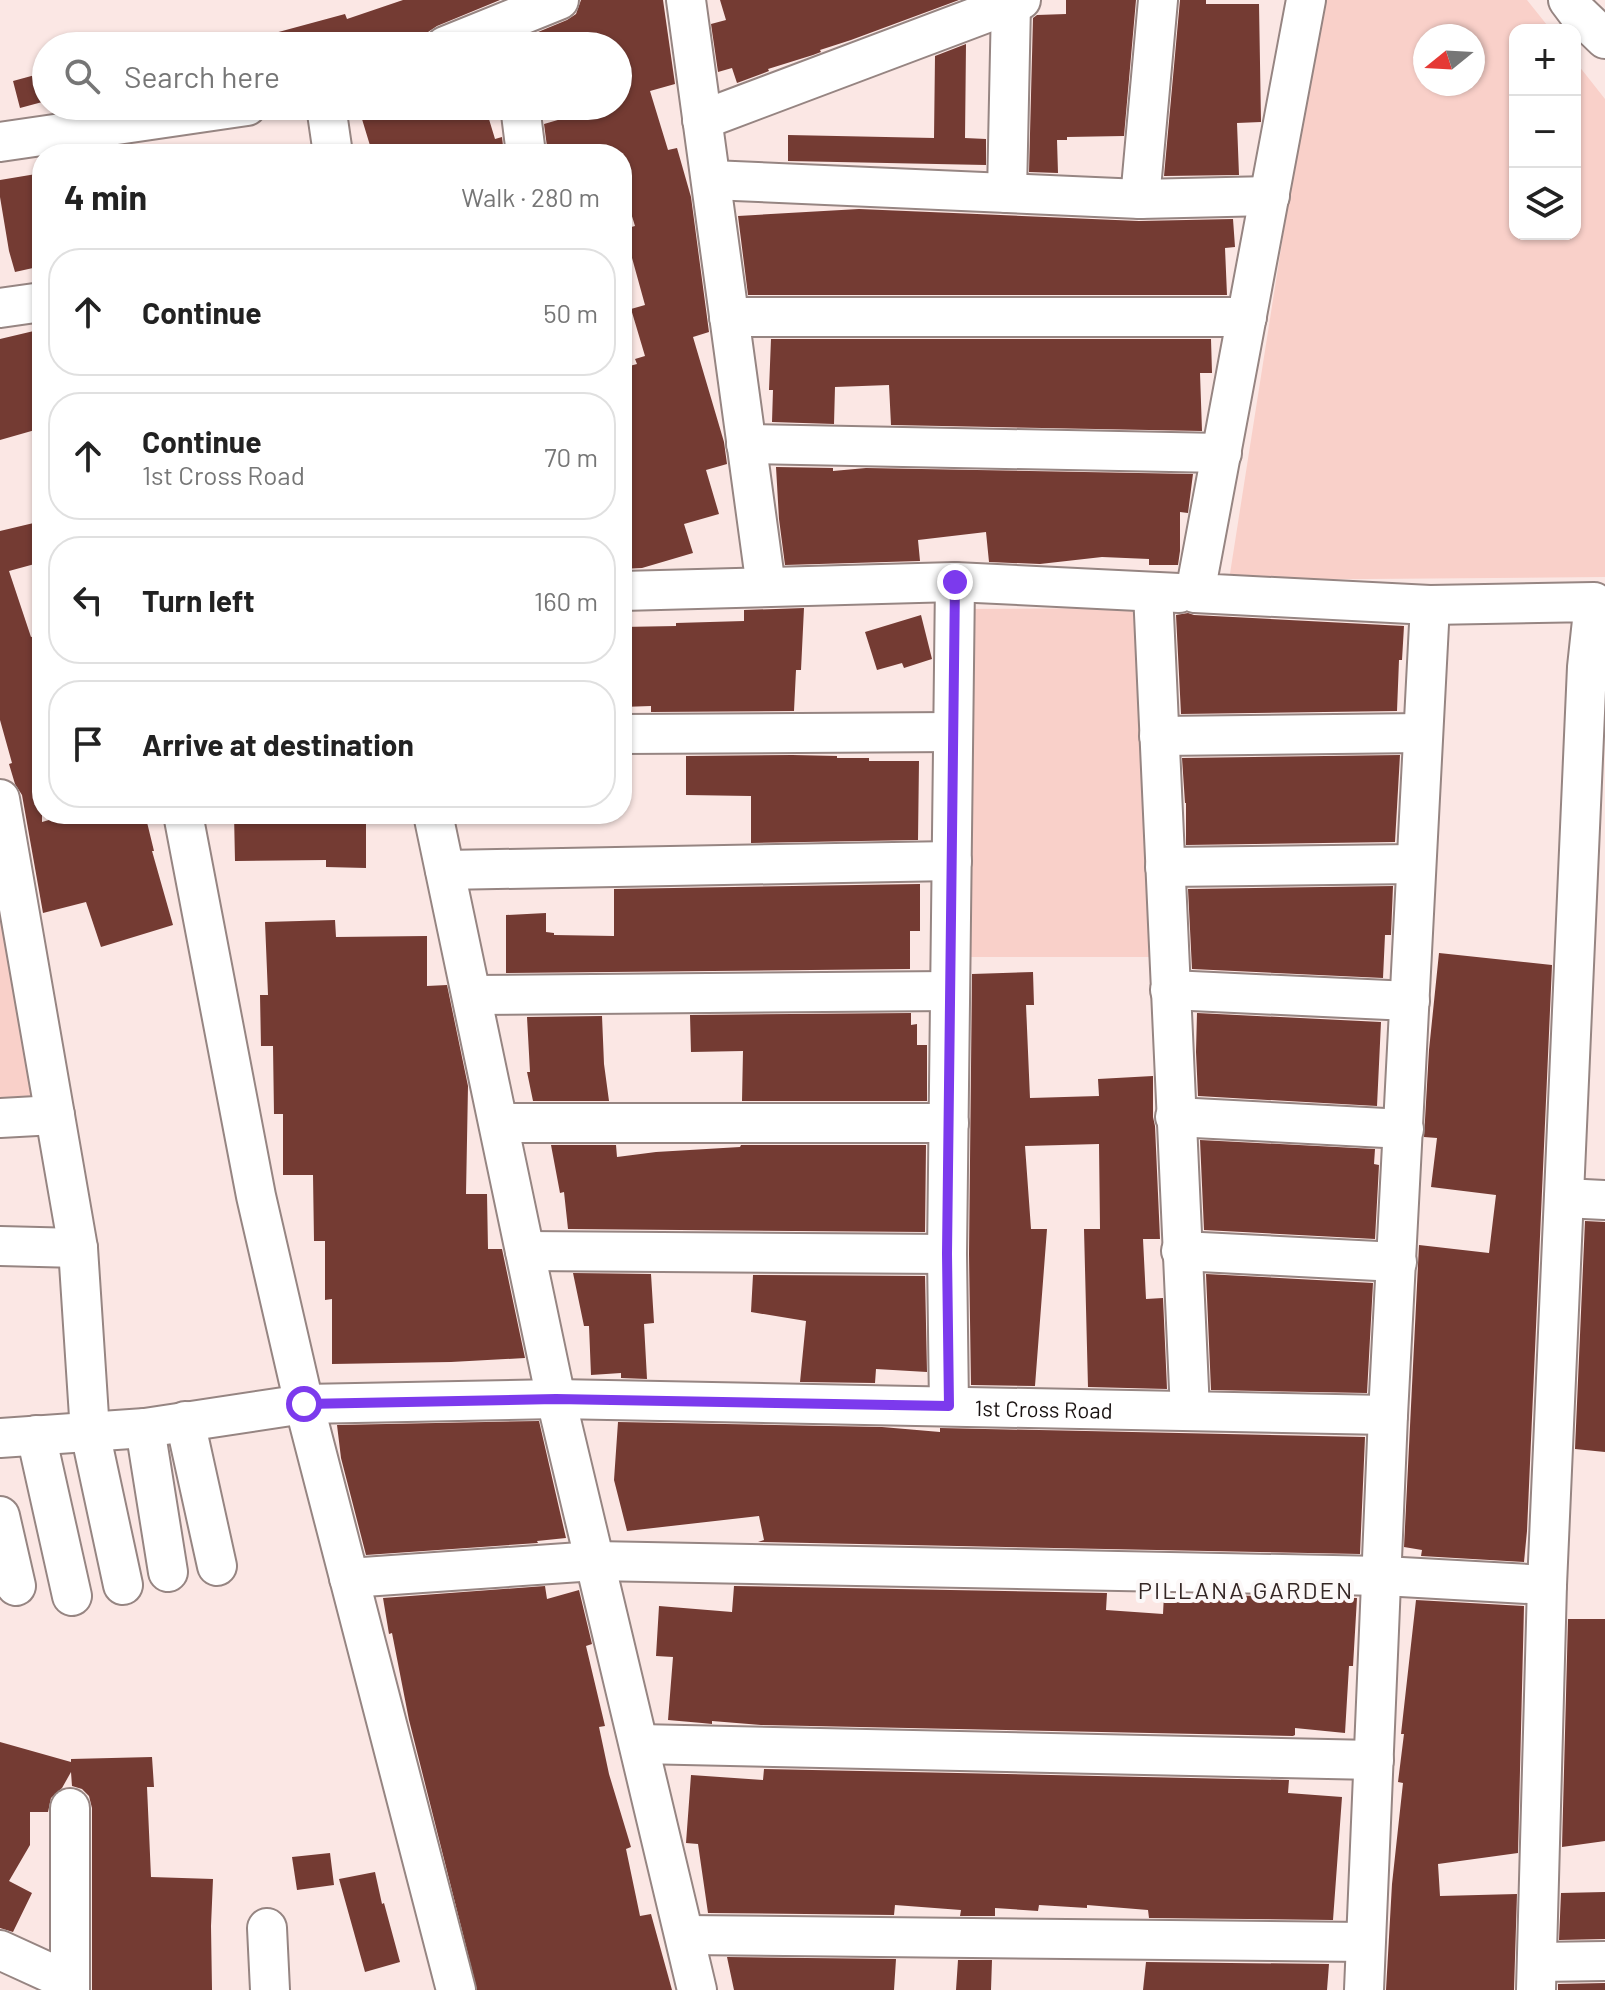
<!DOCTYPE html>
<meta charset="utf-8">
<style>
:root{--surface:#fff;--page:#f2f2f2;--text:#222;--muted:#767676;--line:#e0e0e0}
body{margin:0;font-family:Barlow,sans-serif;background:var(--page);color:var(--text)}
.controls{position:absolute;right:24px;top:24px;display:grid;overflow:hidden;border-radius:16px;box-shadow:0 2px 6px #0004}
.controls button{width:72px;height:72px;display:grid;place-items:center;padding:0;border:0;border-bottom:2px solid var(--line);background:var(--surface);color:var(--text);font:40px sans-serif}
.compass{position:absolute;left:1413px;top:24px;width:72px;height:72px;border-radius:50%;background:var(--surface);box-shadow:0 2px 6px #0004;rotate:252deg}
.stop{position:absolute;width:24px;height:24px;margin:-18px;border:6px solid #7c3aed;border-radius:50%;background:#fff}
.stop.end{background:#7c3aed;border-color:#fff;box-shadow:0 2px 8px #0008}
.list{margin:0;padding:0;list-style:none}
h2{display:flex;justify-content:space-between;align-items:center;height:104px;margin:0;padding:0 32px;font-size:34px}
h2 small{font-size:26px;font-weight:400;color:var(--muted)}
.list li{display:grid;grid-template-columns:52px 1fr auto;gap:24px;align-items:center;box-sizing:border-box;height:128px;margin:0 16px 16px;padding:0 16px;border:2px solid var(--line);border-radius:32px}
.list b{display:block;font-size:30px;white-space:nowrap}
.list p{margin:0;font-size:26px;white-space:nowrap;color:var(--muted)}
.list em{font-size:26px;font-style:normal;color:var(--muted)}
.icon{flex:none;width:44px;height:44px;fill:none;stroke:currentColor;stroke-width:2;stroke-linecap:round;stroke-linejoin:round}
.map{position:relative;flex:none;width:1605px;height:1990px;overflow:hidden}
.search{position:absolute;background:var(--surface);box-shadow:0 2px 6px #0004;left:32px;top:32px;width:600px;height:88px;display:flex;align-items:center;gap:20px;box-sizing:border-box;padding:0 28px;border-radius:44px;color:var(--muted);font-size:30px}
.panel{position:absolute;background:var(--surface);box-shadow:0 2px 6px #0004;left:32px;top:144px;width:600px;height:680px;border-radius:32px}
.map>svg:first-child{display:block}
.green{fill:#f9d0c9;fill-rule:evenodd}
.building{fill:#743b33}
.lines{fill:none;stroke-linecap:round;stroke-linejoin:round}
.minor-casing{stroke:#968582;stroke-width:42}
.minor{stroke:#fff;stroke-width:38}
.route{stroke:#7c3aed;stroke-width:10}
.labels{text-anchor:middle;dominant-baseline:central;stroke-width:8;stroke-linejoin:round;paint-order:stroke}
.street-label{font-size:22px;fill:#1a1312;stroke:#fcf8f8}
.neighbourhood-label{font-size:24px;letter-spacing:2px;fill:#342624;stroke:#fcf8f8}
</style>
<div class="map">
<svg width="1605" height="1990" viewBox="0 0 1605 1990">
<rect width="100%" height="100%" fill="#fbe7e4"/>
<path class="green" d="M 1320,0 L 1527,0 L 1551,30 L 1515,30 L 1515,234 L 1575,234 L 1575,61 L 1605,99 L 1605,577 L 1229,580 ZM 1425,36 L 1473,36 L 1473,84 L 1425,84 Z
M 1150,608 L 1151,957 L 962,957 L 960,609 Z
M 0,913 L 33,1102 L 0,1104 Z"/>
<path class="building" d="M 403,0 L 500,0 L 437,26 L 428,32 L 425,38 L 401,46 L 261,46 L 260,37 L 345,14 L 347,19 Z
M 581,0 L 663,0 L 675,84 L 650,91 L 668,150 L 677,148 L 691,197 L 709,332 L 693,337 L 724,442 L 727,464 L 706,470 L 719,514 L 684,524 L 693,553 L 642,568 L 622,569 L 622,368 L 637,364 L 635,359 L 645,356 L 631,309 L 645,305 L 624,229 L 635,226 L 622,184 L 622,154 L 548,154 L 544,124 L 606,106 L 618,106 L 618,46 L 542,46 L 538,32 L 567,20 L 576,14 Z
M 720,0 L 959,0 L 851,40 L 820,50 L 821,52 L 813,55 L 768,69 L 769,71 L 737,83 L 732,68 L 718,72 L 711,24 L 726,20 Z
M 1066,0 L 1136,0 L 1124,136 L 1067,137 L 1067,140 L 1057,140 L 1058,173 L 1029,172 L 1033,18 L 1037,15 L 1066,14 Z
M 1180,0 L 1206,0 L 1206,4 L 1259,4 L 1261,122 L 1237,123 L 1239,175 L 1164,176 Z
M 966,44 L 965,138 L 986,139 L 986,165 L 788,161 L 788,135 L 934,138 L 935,56 Z
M 46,72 L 46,101 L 20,108 L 13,81 Z
M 358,106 L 420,106 L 422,115 L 453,106 L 485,106 L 495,139 L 502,137 L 504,154 L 381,154 L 372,152 Z
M 42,173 L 42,266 L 15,272 L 9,251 L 0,197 L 0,180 Z
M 859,209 L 1139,221 L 1233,219 L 1235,247 L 1225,248 L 1227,295 L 748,295 L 738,216 Z
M 38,330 L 42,348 L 42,428 L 0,440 L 0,339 Z
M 771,339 L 1211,339 L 1212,373 L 1200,373 L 1202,431 L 891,425 L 889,385 L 835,387 L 834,424 L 772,422 L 773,390 L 769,390 Z
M 776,467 L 833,468 L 833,471 L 866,468 L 1193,474 L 1188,513 L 1180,512 L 1180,551 L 1178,565 L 1149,565 L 1149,559 L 1102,557 L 1040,564 L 989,562 L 986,532 L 918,540 L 920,561 L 785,565 L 779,519 Z
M 42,521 L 42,562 L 9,571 L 31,637 L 42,634 L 42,822 L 70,814 L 145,814 L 154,851 L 152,851 L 173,925 L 101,947 L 86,902 L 43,913 L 22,795 L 15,784 L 9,764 L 12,763 L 0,720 L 0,531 Z
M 804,608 L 801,670 L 796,670 L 794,711 L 651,712 L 651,706 L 622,707 L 622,627 L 676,626 L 676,623 L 744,621 L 744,610 Z
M 1188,613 L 1194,615 L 1404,626 L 1402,660 L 1399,660 L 1397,711 L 1181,714 L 1176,615 Z
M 921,615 L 932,659 L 904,668 L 902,663 L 877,670 L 865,632 Z
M 792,755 L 837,756 L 837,758 L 869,758 L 869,761 L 919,761 L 918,840 L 751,843 L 751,796 L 686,795 L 686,756 Z
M 1400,755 L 1395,842 L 1186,845 L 1186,803 L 1185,803 L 1182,758 Z
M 234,814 L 366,814 L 366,868 L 326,867 L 326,860 L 235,861 Z
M 920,884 L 920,931 L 910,931 L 910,969 L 506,973 L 506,915 L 546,913 L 546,932 L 554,933 L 554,935 L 614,936 L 614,889 Z
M 1393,886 L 1391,935 L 1385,935 L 1383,978 L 1192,969 L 1188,889 Z
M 335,920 L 336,937 L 427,936 L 427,986 L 447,985 L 468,1086 L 466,1194 L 487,1194 L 488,1249 L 502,1249 L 525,1358 L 451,1362 L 332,1364 L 332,1299 L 325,1300 L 325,1241 L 314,1241 L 313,1175 L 283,1175 L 283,1114 L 274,1114 L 273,1046 L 261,1046 L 260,995 L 268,995 L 265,922 Z
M 1439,953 L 1552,965 L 1527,1531 L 1524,1562 L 1421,1556 L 1422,1550 L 1404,1547 L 1419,1245 L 1489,1253 L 1496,1195 L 1431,1187 L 1437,1138 L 1424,1137 L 1429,1050 Z
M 1033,972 L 1034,1005 L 1026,1005 L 1030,1098 L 1099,1096 L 1098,1079 L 1153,1076 L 1153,1117 L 1155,1126 L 1160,1239 L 1143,1239 L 1146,1299 L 1163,1298 L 1167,1389 L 1088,1387 L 1084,1229 L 1100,1229 L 1099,1144 L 1025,1146 L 1031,1229 L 1047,1229 L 1035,1386 L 971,1385 L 969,1254 L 972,974 Z
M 911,1013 L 911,1025 L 917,1024 L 917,1045 L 927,1045 L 927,1101 L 742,1101 L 743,1051 L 691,1052 L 690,1015 Z
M 1197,1013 L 1381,1022 L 1377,1106 L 1198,1096 L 1196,1052 Z
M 602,1016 L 604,1064 L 609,1101 L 533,1101 L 527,1072 L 530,1072 L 527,1017 Z
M 1200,1140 L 1375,1149 L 1374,1164 L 1379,1165 L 1375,1239 L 1204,1230 Z
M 551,1145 L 616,1145 L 617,1157 L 656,1152 L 740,1147 L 741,1145 L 926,1145 L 925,1232 L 568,1229 L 564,1192 L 560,1193 Z
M 1585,1221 L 1605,1222 L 1605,1452 L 1575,1449 Z
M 573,1273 L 651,1274 L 654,1323 L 644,1324 L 647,1379 L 621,1378 L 621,1373 L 591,1375 L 589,1326 L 584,1326 Z
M 1206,1274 L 1373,1283 L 1367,1393 L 1211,1390 Z
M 753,1275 L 925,1276 L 927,1372 L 876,1369 L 875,1383 L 800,1382 L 806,1321 L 751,1312 Z
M 539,1421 L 566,1538 L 537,1541 L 538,1543 L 366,1555 L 341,1458 L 337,1425 Z
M 618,1422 L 882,1427 L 940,1432 L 940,1428 L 1365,1437 L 1360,1554 L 758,1542 L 764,1540 L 759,1516 L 627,1531 L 614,1480 Z
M 545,1586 L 547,1599 L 579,1590 L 592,1644 L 586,1646 L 605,1726 L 599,1727 L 609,1774 L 631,1847 L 626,1849 L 640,1916 L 651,1914 L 672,1990 L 477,1990 L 409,1720 L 392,1633 L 389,1634 L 383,1598 Z
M 734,1586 L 1107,1593 L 1106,1610 L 1163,1614 L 1164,1594 L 1357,1598 L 1353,1666 L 1349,1666 L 1345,1733 L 1295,1728 L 1295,1735 L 1293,1736 L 761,1725 L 712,1721 L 712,1724 L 702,1723 L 668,1720 L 673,1657 L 656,1656 L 659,1606 L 732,1612 Z
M 1416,1600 L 1524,1606 L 1518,1853 L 1438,1864 L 1440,1896 L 1517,1894 L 1514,1990 L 1386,1990 L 1392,1884 L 1403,1783 L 1398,1782 L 1404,1734 L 1401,1734 Z
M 1568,1619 L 1605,1619 L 1605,1841 L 1562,1847 Z
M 0,1742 L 71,1762 L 71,1759 L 152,1757 L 154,1787 L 147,1787 L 151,1877 L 213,1879 L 211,1926 L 212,1990 L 92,1990 L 92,1808 L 89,1796 L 82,1789 L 72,1786 L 71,1772 L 62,1788 L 51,1798 L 48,1812 L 30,1812 L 30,1845 L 9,1881 L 32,1893 L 13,1932 L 0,1928 Z
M 764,1769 L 1289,1780 L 1288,1793 L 1342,1797 L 1333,1920 L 1149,1918 L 1148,1910 L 1087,1905 L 1087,1908 L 1039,1905 L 1038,1911 L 995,1908 L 995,1916 L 960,1916 L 961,1910 L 895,1905 L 894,1915 L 708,1913 L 698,1844 L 686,1843 L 691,1775 L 763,1780 Z
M 330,1853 L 334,1885 L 297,1890 L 292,1857 Z
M 375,1872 L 382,1904 L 384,1903 L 400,1962 L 365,1972 L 339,1879 Z
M 1605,1892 L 1605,1939 L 1559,1940 L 1561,1893 Z
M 727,1957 L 896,1959 L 894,1990 L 734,1990 Z
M 958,1960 L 992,1960 L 991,1990 L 956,1990 Z
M 1146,1962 L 1329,1964 L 1327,1990 L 1143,1990 Z
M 1605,1983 L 1605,1990 L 1558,1990 L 1558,1984 Z"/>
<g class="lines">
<g class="minor-casing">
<g id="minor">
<path d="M 686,0 L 766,587"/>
<path d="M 1306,0 L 1195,593 L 1430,605 L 1594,602 L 1587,667 L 1547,1585 L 1536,1990"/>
<path d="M 1568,0 L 1577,12 L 1605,39"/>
<path d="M 445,46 L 559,0"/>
<path d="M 326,106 L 333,154"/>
<path d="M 520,106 L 526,154"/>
<path d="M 702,120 L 1021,0"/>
<path d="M 0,142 L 247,106"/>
<path d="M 711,180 L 1140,199 L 1270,196"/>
<path d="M 1007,193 L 1011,4"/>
<path d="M 1140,199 L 1158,0"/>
<path d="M 0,308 L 42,302"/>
<path d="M 729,317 L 1247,317"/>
<path d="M 746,444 L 1222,453"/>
<path d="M 622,591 L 955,582 L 1179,593"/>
<path d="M 1153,592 L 1190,1411"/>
<path d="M 622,734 L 953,732"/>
<path d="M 1159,736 L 1423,733"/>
<path d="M 0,799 L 78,1248 L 90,1432 L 123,1585"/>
<path d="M 183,814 L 256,1196 L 304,1404 L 456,1990"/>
<path d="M 433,814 L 556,1399 L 697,1990"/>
<path d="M 1165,867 L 1416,864"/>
<path d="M 445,870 L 952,861"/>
<path d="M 1170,990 L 1410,1001"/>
<path d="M 472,995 L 950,991"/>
<path d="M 1175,1117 L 1404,1129"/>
<path d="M 0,1118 L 55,1115"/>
<path d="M 499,1123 L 949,1123"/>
<path d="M 1564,1198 L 1605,1200"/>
<path d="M 0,1246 L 78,1248"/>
<path d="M 525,1251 L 947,1254"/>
<path d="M 1181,1251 L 1397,1262"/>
<path d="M 949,1406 L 947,1254 L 955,582"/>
<path d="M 185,1421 L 217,1566"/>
<path d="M 145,1428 L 168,1572"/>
<path d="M 36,1435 L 72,1596"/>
<path id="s1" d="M 0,1438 L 145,1428 L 304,1404 L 556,1399 L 1388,1415"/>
<path d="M 0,1516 L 16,1586"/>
<path d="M 349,1578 L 595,1561 L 1383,1576 L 1547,1585"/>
<path d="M 639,1744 L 1374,1760"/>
<path d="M 267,1928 L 270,1990"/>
<path d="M 685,1935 L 1365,1942"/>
<path d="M 0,1950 L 70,1982"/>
<path d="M 1537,1962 L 1605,1961"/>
<path d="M 70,1990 L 70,1808"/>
<path d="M 1364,1990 L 1388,1415 L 1430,605"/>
</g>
</g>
<use href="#minor" class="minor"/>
</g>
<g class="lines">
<path class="route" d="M 304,1404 L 556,1399 L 949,1406 L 947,1254 L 955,582"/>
</g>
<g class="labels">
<g class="street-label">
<text stroke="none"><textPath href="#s1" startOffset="1046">1st Cross Road</textPath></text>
</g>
<g class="neighbourhood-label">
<text x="1246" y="1589">PILLANA GARDEN</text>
</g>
</g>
</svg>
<div class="controls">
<button>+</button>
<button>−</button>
<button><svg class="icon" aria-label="layers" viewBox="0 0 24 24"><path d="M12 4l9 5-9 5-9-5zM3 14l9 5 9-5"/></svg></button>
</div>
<svg class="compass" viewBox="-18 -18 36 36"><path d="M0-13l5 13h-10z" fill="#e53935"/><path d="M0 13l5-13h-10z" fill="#767676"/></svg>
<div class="stop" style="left:304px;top:1404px"></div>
<div class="stop end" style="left:955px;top:582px"></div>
<div class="search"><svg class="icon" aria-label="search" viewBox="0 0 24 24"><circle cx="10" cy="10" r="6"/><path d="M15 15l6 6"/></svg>Search here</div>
<section class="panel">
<h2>4 min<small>Walk · 280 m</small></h2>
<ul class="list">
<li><svg class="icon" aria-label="ahead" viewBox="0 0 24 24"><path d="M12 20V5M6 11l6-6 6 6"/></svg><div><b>Continue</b></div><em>50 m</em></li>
<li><svg class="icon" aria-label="ahead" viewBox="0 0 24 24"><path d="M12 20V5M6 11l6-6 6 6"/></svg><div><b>Continue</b><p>1st Cross Road</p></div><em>70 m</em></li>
<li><svg class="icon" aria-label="left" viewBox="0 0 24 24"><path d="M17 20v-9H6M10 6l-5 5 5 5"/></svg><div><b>Turn left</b></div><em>160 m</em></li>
<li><svg class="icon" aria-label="arrive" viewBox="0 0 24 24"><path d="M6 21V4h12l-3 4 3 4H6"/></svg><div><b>Arrive at destination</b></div></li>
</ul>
</section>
</div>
